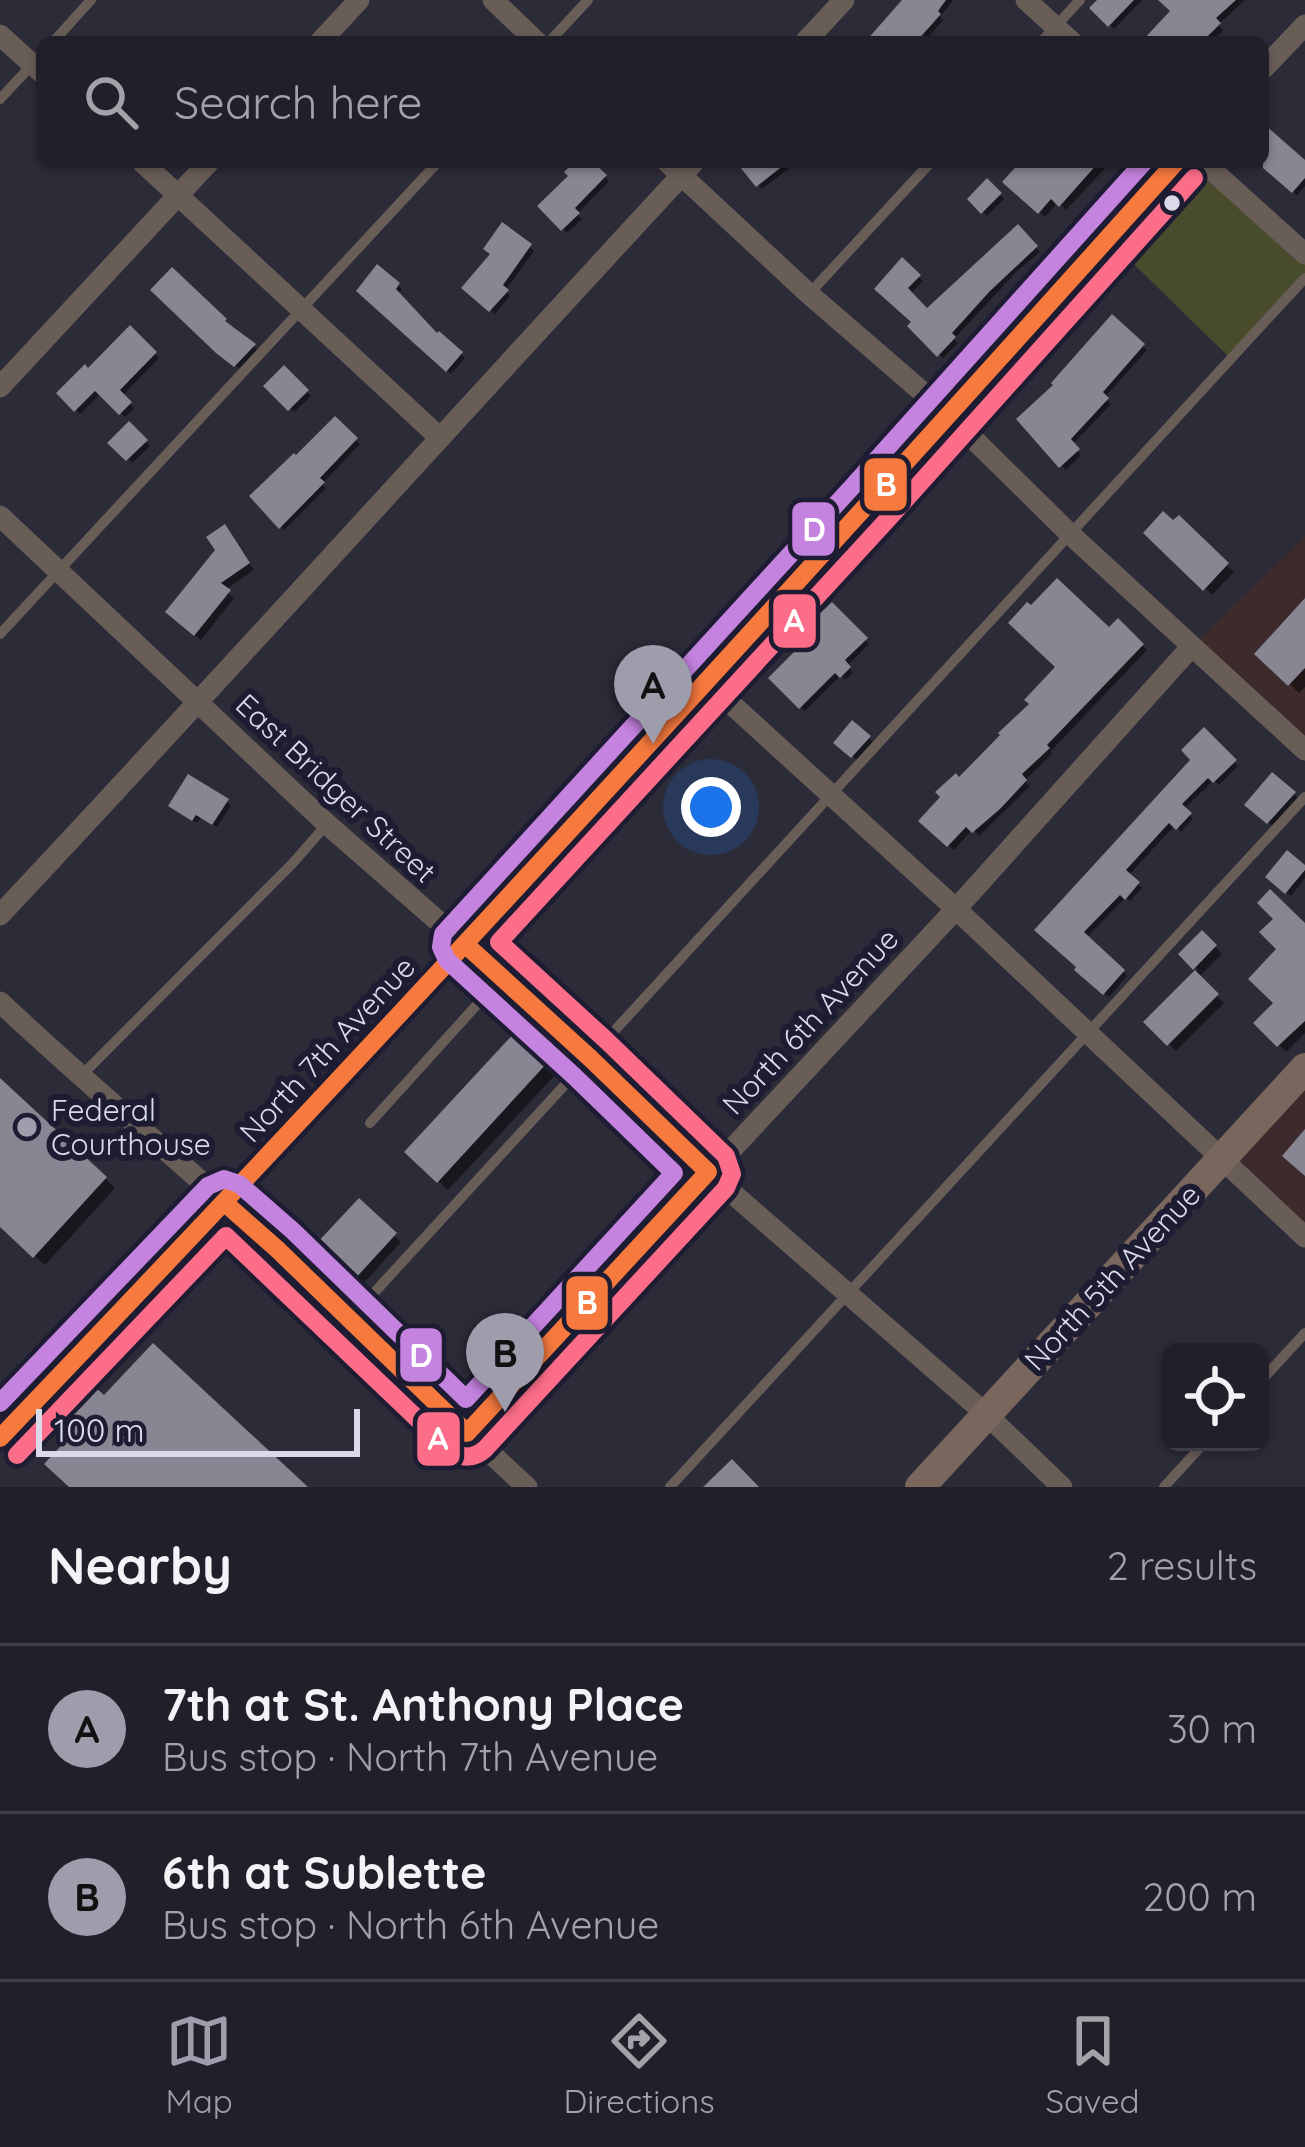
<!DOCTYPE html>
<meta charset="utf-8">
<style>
:root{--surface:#21202a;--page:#2d2d36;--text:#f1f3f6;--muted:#a2a3a8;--line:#3e3e47;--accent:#9d9dac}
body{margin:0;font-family:Quicksand,sans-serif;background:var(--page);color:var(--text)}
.controls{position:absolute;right:36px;bottom:36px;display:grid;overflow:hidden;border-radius:18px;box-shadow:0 3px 9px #0004}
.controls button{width:108px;height:108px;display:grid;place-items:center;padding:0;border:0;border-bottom:3px solid var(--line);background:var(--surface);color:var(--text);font:60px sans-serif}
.scale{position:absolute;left:36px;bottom:30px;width:324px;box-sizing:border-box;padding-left:12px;border:6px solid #dadaea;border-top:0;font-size:33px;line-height:42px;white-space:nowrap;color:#dadaea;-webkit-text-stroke:9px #1d1c32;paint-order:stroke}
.you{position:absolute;left:711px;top:807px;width:42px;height:42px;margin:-30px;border:9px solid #fff;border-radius:50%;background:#1a73e8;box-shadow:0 0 0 18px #1a73e833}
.badge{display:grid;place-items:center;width:78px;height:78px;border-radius:50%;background:var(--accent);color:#111;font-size:39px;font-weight:700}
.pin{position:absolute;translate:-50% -99px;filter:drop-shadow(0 3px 6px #0008)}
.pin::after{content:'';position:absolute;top:63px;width:42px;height:36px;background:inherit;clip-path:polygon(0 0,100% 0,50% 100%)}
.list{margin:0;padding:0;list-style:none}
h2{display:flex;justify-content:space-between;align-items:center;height:156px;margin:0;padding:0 48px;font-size:51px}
h2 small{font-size:39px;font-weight:400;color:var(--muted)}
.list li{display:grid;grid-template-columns:78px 1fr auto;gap:36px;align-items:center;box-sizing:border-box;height:168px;padding:0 48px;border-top:3px solid var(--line)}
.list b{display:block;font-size:45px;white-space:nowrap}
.list p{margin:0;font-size:39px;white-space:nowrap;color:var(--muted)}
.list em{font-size:39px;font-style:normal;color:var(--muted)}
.icon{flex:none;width:66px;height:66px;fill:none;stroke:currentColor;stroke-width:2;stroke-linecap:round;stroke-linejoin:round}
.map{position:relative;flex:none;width:1305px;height:1487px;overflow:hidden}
.search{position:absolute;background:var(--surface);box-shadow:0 3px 9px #0004;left:36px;right:36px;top:36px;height:132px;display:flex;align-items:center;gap:30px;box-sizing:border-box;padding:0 42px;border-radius:18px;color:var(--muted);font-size:45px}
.sheet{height:492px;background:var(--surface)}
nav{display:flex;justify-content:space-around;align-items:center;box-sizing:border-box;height:168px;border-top:3px solid var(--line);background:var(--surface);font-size:33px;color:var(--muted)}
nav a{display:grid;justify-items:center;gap:6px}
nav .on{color:var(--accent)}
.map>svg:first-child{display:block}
.commercial{fill:#3c2a2c}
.green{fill:#484c2c}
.shadow{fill:#0007}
.building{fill:#878692}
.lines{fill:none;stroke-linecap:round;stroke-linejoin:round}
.service{stroke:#695d58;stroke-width:10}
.minor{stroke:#695d58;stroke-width:21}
.primary{stroke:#79665d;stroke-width:30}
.bus-1-casing{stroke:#1d1c32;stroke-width:27}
.bus-2-casing{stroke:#1d1c32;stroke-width:27}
.bus-3-casing{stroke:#1d1c32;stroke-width:27}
.bus-1{stroke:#f6793e;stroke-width:18}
.bus-2{stroke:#fb6d88;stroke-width:18}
.bus-3{stroke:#c483df;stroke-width:18}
.bus-dot{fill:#dadaea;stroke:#1d1c32;stroke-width:4.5}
.poi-dot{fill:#9d9dac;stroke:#1d1c32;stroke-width:4.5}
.labels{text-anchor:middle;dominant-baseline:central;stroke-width:12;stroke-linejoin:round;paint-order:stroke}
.street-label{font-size:30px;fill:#dadaea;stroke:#1d1c32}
.poi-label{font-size:30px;fill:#dadaea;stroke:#1d1c32;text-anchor:start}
.line-badge{stroke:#1d1c32;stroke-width:4.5}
.badge-label{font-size:33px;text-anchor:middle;font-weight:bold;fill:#fff}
</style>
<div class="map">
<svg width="1305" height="1487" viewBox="0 0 1305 1487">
<rect width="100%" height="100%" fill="#2c2b38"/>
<path class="commercial" d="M 1305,536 L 1305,750 L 1192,646 Z
M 1305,1068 L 1305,1238 L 1220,1160 Z"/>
<path class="green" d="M 1176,162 L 1203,162 L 1305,254 L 1305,278 L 1231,359 L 1109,240 Z"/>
<path class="shadow" d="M 907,0 L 953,0 L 940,17 L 943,20 L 924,42 L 869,42 Z
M 1101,0 L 1142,0 L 1114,29 L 1093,8 Z
M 1179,0 L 1245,0 L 1218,25 L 1223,30 L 1212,42 L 1145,42 Z
M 1263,137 L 1305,164 L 1305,186 L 1297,195 L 1261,162 L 1263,162 Z
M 578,162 L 589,162 L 609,181 L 577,214 L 582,219 L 567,233 L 541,206 L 572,176 Z
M 750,162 L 797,162 L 762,189 L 744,167 Z
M 1024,162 L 1111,162 L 1066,210 L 1058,202 L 1045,217 L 1006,182 Z
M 987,182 L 1004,199 L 987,216 L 971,199 Z
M 1018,228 L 1040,252 L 1016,272 L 954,339 L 958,343 L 943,358 L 911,326 L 915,322 L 902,262 L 923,281 L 910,294 L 927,312 Z
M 511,232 L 534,251 L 505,291 L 510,296 L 495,314 L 465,288 Z
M 377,269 L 402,289 L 398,295 L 437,337 L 439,335 L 465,358 L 451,374 L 360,291 Z
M 1112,318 L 1147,350 L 1104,398 L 1111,404 L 1072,445 L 1081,455 L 1066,470 L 1020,420 L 1058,385 Z
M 225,321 L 227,326 L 258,350 L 240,369 L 223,356 Z
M 130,329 L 159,358 L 122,396 L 134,408 L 125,417 L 101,393 L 80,414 L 60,393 L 88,372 Z
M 284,369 L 311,396 L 294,412 L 267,386 Z
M 335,420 L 360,444 L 322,484 L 326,488 L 284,530 L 254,496 L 297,460 Z
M 129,425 L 150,446 L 132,463 L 112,443 Z
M 1179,519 L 1234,572 L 1212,595 L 1147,533 L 1173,525 Z
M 230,534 L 254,570 L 225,590 L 234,598 L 201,640 L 174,618 Z
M 1305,603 L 1305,687 L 1299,693 L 1259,654 Z
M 832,606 L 869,644 L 848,665 L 853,673 L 845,680 L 841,675 L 805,711 L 772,678 L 825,642 Z
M 1118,623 L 1147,650 L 1050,752 L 1052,754 L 1024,781 L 1030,786 L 979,836 L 973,829 L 954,850 L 922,821 Z
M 852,724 L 873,742 L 857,760 L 837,743 Z
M 1204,731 L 1238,766 L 1219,785 L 1214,780 L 1184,809 L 1193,819 L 1181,832 L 1175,825 L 1128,876 L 1142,888 L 1130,901 L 1126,897 L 1086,938 L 1127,976 L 1109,997 L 1038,930 L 1194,760 Z
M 1272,776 L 1298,798 L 1273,826 L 1248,805 Z
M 227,802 L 231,806 L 217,827 L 201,817 L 197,823 L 176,810 Z
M 1305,869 L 1305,878 L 1291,896 L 1269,877 Z
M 1305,928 L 1305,1033 L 1286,1052 L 1258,1023 L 1277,1004 Z
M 1202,934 L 1222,954 L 1198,978 L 1224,1003 L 1176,1051 L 1147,1022 L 1198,970 L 1182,954 Z
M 516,1036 L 556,1074 L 448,1190 L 408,1152 Z
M 0,1082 L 115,1188 L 45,1265 L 0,1224 Z
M 359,1203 L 401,1242 L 362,1285 L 320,1245 Z"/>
<path class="building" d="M 902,0 L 946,0 L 938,11 L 941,14 L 916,42 L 865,42 Z
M 1097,0 L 1134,0 L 1108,27 L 1089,8 Z
M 1158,0 L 1236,0 L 1216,18 L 1221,23 L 1202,42 L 1141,42 L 1170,11 Z
M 1263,123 L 1305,160 L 1305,178 L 1292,193 L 1263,168 Z
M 574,162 L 593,162 L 607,175 L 575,208 L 580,213 L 561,231 L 537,206 L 568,176 L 564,172 Z
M 736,162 L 788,162 L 756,187 Z
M 1020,162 L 1099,162 L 1059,207 L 1051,199 L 1038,214 L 1002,182 Z
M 987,178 L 1002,193 L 981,214 L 967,199 Z
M 502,222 L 532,244 L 503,285 L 509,290 L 489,312 L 461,288 L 490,254 L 483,249 Z
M 1018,224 L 1038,246 L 990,291 L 952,333 L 956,337 L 937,357 L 907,326 L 911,322 L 874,289 L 902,257 L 921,275 L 908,288 L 927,308 Z
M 377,264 L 400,283 L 396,289 L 437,333 L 439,331 L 463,352 L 446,372 L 356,291 Z
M 172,267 L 227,319 L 225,321 L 256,344 L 234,367 L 216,353 L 150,290 Z
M 1112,314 L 1145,344 L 1103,392 L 1109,398 L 1071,439 L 1080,449 L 1059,468 L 1016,419 L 1053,385 L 1051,383 Z
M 130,325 L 157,352 L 120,390 L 132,402 L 119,415 L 95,391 L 74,412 L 56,393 L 85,364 L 88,368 Z
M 284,365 L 309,390 L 288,411 L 263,386 Z
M 335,416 L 358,438 L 320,478 L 325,482 L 279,529 L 249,496 L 294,453 L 296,455 Z
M 129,421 L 148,440 L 126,461 L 107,443 Z
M 1163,511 L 1173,520 L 1179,515 L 1229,563 L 1203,591 L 1143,533 Z
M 225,524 L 250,563 L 221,583 L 231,590 L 194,636 L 165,612 L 215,550 L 206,537 Z
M 1057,578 L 1109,627 L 1118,618 L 1144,644 L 1047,745 L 1050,748 L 1022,774 L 1027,780 L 1000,809 L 972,833 L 966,827 L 947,847 L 918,821 L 940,797 L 935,792 L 956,773 L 959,777 L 1000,735 L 998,733 L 1029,704 L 1024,700 L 1055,667 L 1008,623 L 1027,602 L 1031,605 Z
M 1305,598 L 1305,668 L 1288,686 L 1254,654 Z
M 832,602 L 868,638 L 845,660 L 851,667 L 840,678 L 835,673 L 799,709 L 768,678 L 804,642 L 801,639 L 812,628 L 816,631 L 809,624 Z
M 852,720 L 871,736 L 851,758 L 833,743 Z
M 1204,727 L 1237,760 L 1213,783 L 1208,778 L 1182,804 L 1192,813 L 1176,830 L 1169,823 L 1126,870 L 1140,882 L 1125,900 L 1120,895 L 1084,932 L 1125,970 L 1103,995 L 1074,970 L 1076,967 L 1034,930 L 1190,760 L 1181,750 Z
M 1272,772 L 1296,792 L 1267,824 L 1244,805 Z
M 188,774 L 229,799 L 212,825 L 196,815 L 192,821 L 168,806 Z
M 1287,850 L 1305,865 L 1305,870 L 1285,894 L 1265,877 Z
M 1270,889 L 1305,923 L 1305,1021 L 1277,1047 L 1253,1023 L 1273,1003 L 1248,979 L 1276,949 L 1259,932 L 1273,919 L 1257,903 Z
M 1202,930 L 1217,945 L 1193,970 L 1178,954 Z
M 1195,970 L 1219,994 L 1167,1046 L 1143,1022 Z
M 516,1031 L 548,1062 L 437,1183 L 404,1152 Z
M 0,1078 L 107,1177 L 33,1258 L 0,1227 Z
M 1305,1129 L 1305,1176 L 1282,1156 Z
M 359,1198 L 397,1233 L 353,1281 L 315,1245 Z
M 153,1343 L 308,1487 L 69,1487 L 44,1464 L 73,1433 L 54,1415 L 87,1380 L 104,1395 Z
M 732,1459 L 759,1487 L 703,1487 Z"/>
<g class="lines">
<path class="service" d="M 53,42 L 91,0
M 549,42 L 588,0
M 1041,42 L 1080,0
M 0,99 L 42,54
M 809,294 L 931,162
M 0,634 L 438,162
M 82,1075 L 292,864 L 327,824
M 370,1123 L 502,977
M 350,1319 L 1305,278
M 1260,1382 L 1305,1333
M 670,1487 L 1305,797
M 1164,1487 L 1205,1442"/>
<path class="minor" d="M 493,0 L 537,42
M 1026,0 L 1072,42
M 0,35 L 42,73
M 320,42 L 359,0
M 805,42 L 844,0
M 1263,69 L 1305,25
M 142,162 L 439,437
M 667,162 L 809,294 L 949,415 L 1070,534 L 1305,750
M 1203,162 L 1305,254
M 0,387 L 209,162
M 0,516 L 327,824 L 502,977 L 708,1172 L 986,1414 L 1062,1487
M 705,680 L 956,909 L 1305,1237
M 0,915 C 234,666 462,412 694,162
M 0,1002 C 89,1086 184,1164 274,1247 C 360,1325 441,1409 527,1487
M 467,1433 L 956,909 L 1192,646
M 0,1438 L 225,1203 L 465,944 L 870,503 L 1176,162"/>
<path class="primary" d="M 920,1487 L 1305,1068"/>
<g class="bus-1-casing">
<path id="bus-1" d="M 225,1203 L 277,1249 L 467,1433 L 708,1172 L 590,1058 L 465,944
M 0,1438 C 400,1020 790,593 1176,162"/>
</g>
<g class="bus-2-casing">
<path id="bus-2" d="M 17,1455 L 226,1236 L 450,1450 C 462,1459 474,1459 485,1449 L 726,1188 L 732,1174 L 726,1156 L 607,1041 L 499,942 L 888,519 L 1194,178"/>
</g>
<g class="bus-3-casing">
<path id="bus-3" d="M 0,1403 L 208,1186 L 224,1179 L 239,1184 L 293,1231 L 466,1399 L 674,1173 L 574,1076 L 447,960 L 441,947 L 443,934 L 852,487 L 1144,162"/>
</g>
<use href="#bus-1" class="bus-1"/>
<use href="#bus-2" class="bus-2"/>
<use href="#bus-3" class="bus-3"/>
</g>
<circle class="bus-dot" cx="1172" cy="203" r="10"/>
<circle class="poi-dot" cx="27" cy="1127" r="12"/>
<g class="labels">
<g class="street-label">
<text transform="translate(336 788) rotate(43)">East Bridger Street</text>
<text transform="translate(810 1021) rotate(-47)">North 6th Avenue</text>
<text transform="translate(327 1049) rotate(-47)">North 7th Avenue</text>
<text transform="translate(1112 1277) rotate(-47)">North 5th Avenue</text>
</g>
<g class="poi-label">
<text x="51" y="1110">Federal<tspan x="51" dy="34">Courthouse</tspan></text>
</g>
</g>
<g class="line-badge">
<rect x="862" y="456" width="47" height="57" rx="12" fill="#f6793e"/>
<rect x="790" y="500" width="47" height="58" rx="12" fill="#c483df"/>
<rect x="771" y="592" width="47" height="58" rx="12" fill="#fb6d88"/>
<rect x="564" y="1274" width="46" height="58" rx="12" fill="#f6793e"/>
<rect x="398" y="1326" width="46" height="58" rx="12" fill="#c483df"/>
<rect x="415" y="1410" width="47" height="58" rx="12" fill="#fb6d88"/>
</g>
<g class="badge-label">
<text x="886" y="496">B</text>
<text x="814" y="541">D</text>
<text x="794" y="632">A</text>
<text x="587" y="1314">B</text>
<text x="421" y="1367">D</text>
<text x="438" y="1450">A</text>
</g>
</svg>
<div class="controls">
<button><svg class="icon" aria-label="locate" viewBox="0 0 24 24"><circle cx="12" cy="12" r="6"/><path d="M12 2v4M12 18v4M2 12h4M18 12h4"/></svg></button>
</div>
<div class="scale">100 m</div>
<div class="you"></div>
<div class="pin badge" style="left:653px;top:744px">A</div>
<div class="pin badge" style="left:505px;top:1412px">B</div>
<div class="search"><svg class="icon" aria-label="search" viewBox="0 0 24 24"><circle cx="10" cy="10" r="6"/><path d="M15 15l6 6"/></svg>Search here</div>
</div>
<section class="sheet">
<h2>Nearby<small>2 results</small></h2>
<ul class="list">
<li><span class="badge">A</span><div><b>7th at St. Anthony Place</b><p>Bus stop · North 7th Avenue</p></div><em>30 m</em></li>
<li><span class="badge">B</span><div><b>6th at Sublette</b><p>Bus stop · North 6th Avenue</p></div><em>200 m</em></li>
</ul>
</section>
<nav>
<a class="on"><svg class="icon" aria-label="map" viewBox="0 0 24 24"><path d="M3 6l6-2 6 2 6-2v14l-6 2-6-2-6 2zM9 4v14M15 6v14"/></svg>Map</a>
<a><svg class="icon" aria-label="directions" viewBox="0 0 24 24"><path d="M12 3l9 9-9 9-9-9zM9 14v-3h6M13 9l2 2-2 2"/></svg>Directions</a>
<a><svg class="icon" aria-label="saved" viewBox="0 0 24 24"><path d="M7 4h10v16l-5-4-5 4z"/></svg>Saved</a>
</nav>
